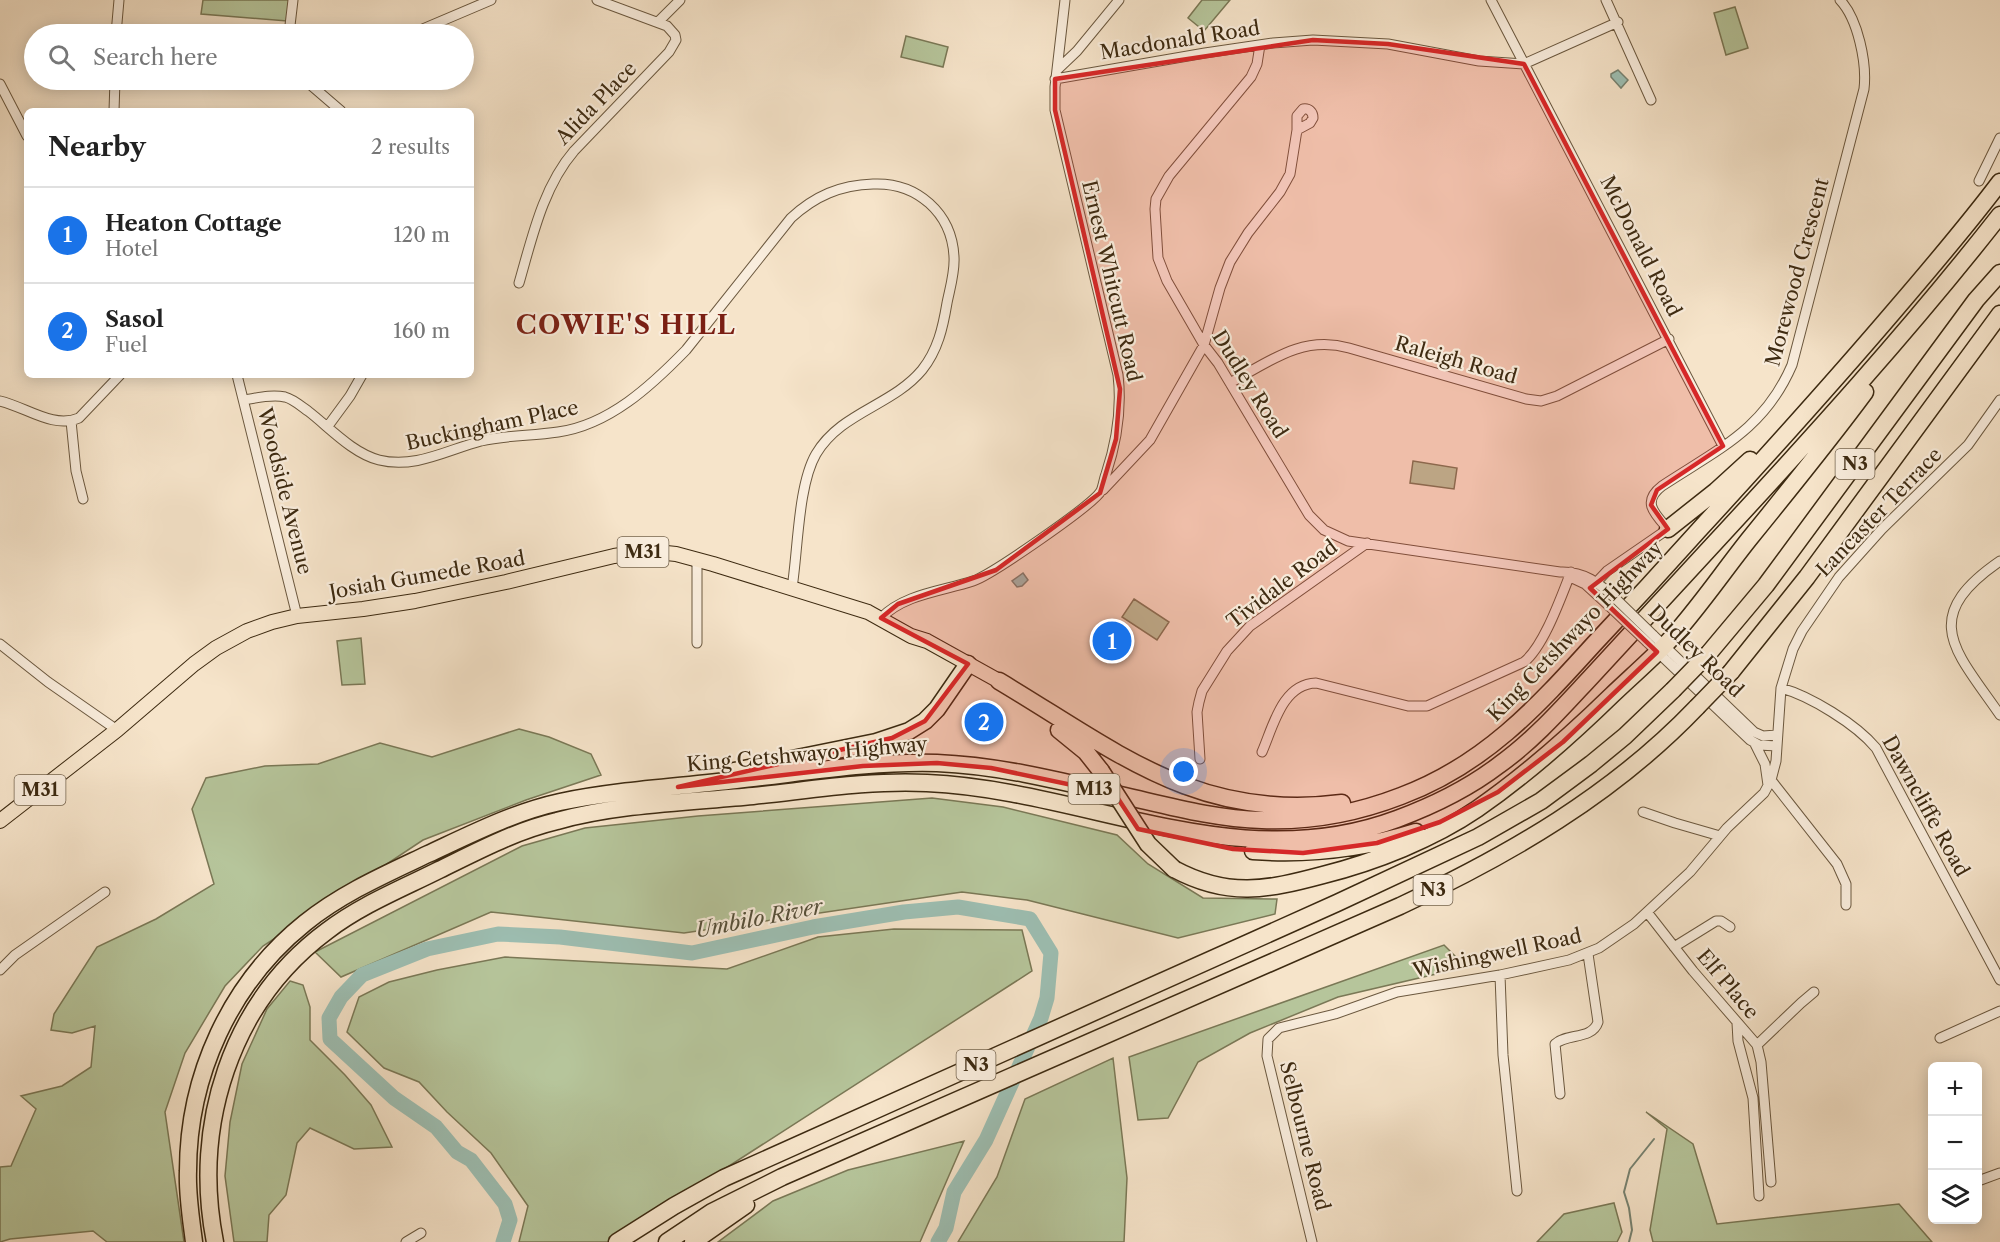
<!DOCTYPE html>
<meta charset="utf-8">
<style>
:root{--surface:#fff;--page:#f2f2f2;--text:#222;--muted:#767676;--line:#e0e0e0;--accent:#1a73e8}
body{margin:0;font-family:"Libre Caslon Text",serif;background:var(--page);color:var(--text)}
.controls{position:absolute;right:18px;bottom:18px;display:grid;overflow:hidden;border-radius:9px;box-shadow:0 3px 15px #0003}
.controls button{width:54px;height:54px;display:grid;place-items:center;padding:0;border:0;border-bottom:2px solid var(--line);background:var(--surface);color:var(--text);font:30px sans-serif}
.you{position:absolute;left:1184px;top:772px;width:21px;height:21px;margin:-15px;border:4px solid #fff;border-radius:50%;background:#1a73e8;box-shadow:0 0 0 9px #1a73e833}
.badge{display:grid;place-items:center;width:39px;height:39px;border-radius:50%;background:var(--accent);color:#fff;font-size:20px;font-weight:700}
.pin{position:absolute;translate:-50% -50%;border:3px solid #fff;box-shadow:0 2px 6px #0006}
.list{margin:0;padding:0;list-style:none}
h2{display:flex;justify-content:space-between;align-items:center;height:78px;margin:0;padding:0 24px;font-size:26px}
h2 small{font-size:20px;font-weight:400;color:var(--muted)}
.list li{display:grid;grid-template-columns:39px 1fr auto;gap:18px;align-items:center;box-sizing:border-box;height:96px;padding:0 24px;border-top:2px solid var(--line)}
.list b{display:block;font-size:22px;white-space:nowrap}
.list p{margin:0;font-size:20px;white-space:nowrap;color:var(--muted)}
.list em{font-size:20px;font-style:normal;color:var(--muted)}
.icon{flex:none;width:33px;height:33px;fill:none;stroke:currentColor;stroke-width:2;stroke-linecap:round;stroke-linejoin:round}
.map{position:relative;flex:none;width:2000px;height:1242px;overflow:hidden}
.search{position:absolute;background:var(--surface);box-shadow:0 3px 15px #0003;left:24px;top:24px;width:450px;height:66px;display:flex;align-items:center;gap:15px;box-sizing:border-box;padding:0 21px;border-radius:33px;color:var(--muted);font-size:22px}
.panel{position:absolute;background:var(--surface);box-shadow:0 3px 15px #0003;left:24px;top:108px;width:450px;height:270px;border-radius:9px}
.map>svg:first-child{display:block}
.green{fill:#b6c59b;stroke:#7a7856;stroke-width:1.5}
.water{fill:#9dbfb3;stroke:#778372;stroke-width:1.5}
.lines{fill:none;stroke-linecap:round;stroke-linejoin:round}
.stream{stroke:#778372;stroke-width:2}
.river{stroke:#9dbfb3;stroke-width:15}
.street-casing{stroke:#6b583f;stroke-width:11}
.primary-casing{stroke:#3d2a11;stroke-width:16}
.highway-casing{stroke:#3d2a11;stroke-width:19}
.street{stroke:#f9eddd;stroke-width:9}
.primary{stroke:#f6e4ca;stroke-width:14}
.highway{stroke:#f6e4ca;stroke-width:16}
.street-bridge-casing{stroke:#6b583f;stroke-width:11;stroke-linecap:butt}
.highway-bridge-casing{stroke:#3d2a11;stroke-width:19;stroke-linecap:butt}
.street-bridge{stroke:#f9eddd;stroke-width:9}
.highway-bridge{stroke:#f6e4ca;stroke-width:16}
.marked{fill:#d62828;fill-opacity:0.2;stroke:#d62828;stroke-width:4.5;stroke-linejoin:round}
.labels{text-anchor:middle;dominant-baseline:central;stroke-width:4.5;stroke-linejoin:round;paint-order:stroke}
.shield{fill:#f9eddd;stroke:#75644e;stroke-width:1.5}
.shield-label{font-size:18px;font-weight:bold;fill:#3d2a11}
.street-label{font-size:20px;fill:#3d2a11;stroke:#f9eddd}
.water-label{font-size:21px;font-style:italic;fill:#554f3a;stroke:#f9eddd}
.district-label{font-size:26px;font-weight:bold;letter-spacing:1.5px;fill:#7a1f14;stroke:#f9eddd}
</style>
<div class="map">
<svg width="2000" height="1242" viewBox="0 0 2000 1242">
<rect width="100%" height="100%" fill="#f6e4ca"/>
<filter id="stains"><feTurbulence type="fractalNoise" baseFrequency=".00333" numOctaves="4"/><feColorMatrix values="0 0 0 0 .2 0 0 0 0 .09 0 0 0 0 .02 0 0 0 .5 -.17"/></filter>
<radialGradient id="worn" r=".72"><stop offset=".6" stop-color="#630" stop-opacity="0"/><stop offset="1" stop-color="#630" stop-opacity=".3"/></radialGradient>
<path class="green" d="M 203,0 L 289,0 L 287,21 L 201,14 Z
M 1202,0 L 1230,0 L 1204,31 L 1188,18 Z
M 1735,7 L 1748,48 L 1726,55 L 1714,13 Z
M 906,36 L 948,47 L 943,67 L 901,57 Z
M 1413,461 L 1457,468 L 1454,489 L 1410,483 Z
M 1134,599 L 1169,622 L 1157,640 L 1122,617 Z
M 361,638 L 365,684 L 342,685 L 337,641 Z
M 519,729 L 549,737 L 591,754 L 601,775 L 526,800 L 423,840 L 263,946 L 225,986 L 185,1053 L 165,1112 L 184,1242 L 107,1242 L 93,1231 L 10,1239 L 0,1242 L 0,1167 L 11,1166 L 36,1109 L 21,1096 L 62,1086 L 91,1067 L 95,1026 L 72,1033 L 51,1030 L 54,1014 L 97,947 L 156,919 L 214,884 L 192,809 L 206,778 L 265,766 L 318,764 L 380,743 L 432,757 Z
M 932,798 L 1003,807 L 1117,835 L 1148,864 L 1203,898 L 1277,899 L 1275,914 L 1178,938 L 1027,900 L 962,892 L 684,933 L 491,912 L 341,977 L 315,952 L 522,846 L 585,828 L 698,816 Z
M 894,929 L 1022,930 L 1032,971 L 611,1242 L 519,1242 L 528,1206 L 491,1153 L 447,1112 L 419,1082 L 384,1068 L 347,1032 L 359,997 L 389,982 L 437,970 L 505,957 L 727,969 L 818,937 Z
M 1444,945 L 1466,967 L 1338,997 L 1250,1033 L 1198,1062 L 1168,1118 L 1138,1120 L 1129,1057 Z
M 290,981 L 303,985 L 310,1007 L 310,1040 L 345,1075 L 371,1105 L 392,1147 L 354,1149 L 310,1128 L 297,1143 L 286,1195 L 269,1215 L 267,1242 L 234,1242 L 225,1176 L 230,1122 L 242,1064 L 267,1009 Z
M 1113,1058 L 1127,1178 L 1124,1242 L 958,1242 L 997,1177 L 1025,1099 Z
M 1646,1112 L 1693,1144 L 1717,1224 L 1899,1204 L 1932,1242 L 1653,1242 L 1650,1230 L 1667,1129 Z
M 964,1141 L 920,1242 L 718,1242 L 773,1201 L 848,1170 Z
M 1614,1203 L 1622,1232 L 1617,1242 L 1537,1242 L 1564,1214 Z"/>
<path class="water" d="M 1618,70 L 1628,80 L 1621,88 L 1611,77 L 1611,74 Z
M 1023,573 L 1028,580 L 1022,586 L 1017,587 L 1012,581 Z"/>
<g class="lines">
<path class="stream" d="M 1629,1242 L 1632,1230 L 1629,1208 L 1624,1192 L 1630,1169 L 1654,1139"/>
<path class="river" d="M 503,1242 L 510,1220 L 505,1204 L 471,1160 L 457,1152 L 436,1127 L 394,1098 L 330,1039 L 329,1018 L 341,997 L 362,975 L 427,949 L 498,934 L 560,937 L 692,953 L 813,927 L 904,912 L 958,907 L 1030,919 L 1051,953 L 1047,998 L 1041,1018 L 986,1140 L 954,1192 L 946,1228 L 938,1242"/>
<g class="street-casing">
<path id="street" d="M 1491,0 L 1723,446
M 1606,0 L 1651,100
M 658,22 L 680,0
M 116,34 L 119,0
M 289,34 L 293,0
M 411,34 L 491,0
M 1260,45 L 1257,64 L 1251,77 L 1169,176 L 1156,199 L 1155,209 L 1158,258 L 1167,281 L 1204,345 L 1218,363 L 1309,515 L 1324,530 L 1348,541 L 1560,572 C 1584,571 1599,583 1616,599
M 1057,70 L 1077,51 L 1119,0
M 1055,79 L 1205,53 L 1273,43 L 1313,40 L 1388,44 L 1479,61 L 1524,64 L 1618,22
M 305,80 L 341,111
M 0,84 L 27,136
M 114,111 L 115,80
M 1979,181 L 2000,138
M 519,283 C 532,238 543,187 574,151 L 669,52 L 676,40 L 675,35 L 667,26 L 597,0
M 237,375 L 297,616
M 1230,383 C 1270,361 1302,335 1349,348 L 1526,399 L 1541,401 L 1557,396 L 1669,339
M 244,400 C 257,398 271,394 285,397 C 293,399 301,406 308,411 C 329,427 352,453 379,460 C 415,469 447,450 481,441 C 506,435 532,436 558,432 C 609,425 651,386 686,350 L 791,218 C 815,196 840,185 873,184 C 917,182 952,213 954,257 C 955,272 950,288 947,303 C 943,327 938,350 922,370 C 892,406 841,412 816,454 C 798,485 798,550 792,588
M 0,401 C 26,407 53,429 79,418 L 120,375
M 71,421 L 76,471 L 83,499
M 328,426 L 350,396 L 362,375
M 1103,490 L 1150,440 L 1204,345 L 1220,288 L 1230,262 L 1248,233 L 1280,192 L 1290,174 L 1297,130 L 1297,116 L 1303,109 C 1309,108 1313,112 1313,118 L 1310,123 L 1297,130
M 697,559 L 697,643
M 2000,561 C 1917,618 1956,651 2000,715
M 1568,576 L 1585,584 L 1609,606
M 1591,588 L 1607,571 L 1668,529 C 1655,514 1641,502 1662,486 C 1718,449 1764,430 1792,365 L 1864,89 C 1867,63 1858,19 1840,0
M 881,618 C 904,594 943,591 973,581 C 991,575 1093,505 1101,491 C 1103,487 1104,479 1106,474 C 1117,441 1122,409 1118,375 L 1055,110 L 1055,87 L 1065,0
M 1653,635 L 1754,732 L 1763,736 L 1777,735
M 1647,642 L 1750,740 L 1759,745 L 1777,746
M 0,644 L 48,682 L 117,730
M 1781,688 C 1810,696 1856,724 1876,748 L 2000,980
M 1755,744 L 1765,764 L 1768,785
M 1262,752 C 1273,727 1282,684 1316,683 L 1408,706 L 1427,706 L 1524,662 C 1544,646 1561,597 1571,572
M 1200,759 L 1197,712 L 1199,702 L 1202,691 L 1227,651 L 1250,626 L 1367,543
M 1771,780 L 1837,864 L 1846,884 L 1846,905
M 1643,812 L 1675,823 L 1720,836
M 1647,912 L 1693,971 L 1757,1045 L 1761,1062 L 1771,1182
M 1674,947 L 1716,921 L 1721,921 L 1730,927
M 0,970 L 15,955 L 105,892
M 1500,975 L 1503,1055 L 1517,1191
M 1737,1023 L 1738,1041 L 1753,1098 L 1759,1196
M 1940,1038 L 2000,1011
M 1757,1045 L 1801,1003 L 1814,992
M 1560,1094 L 1555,1044 C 1567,1033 1592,1040 1598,1022 L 1588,954
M 1978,1181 L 2000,1173
M 406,1242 L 421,1233
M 1312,1242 L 1267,1056 L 1268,1039 L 1279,1028 L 1335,1014 L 1397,992 L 1500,975 L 1569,960 L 1599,948 L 1634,924 L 1690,872 L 1727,828 L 1764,793 L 1771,780 L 1776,761 L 1781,688 L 1793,649 L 1802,631 L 1839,577 L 1882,529 L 1968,445 L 2000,400"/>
</g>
<g class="primary-casing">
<path id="primary" d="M 0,821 L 117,730 L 194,664 L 216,648 L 247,631 L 272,622 L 297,616 L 363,609 L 415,601 L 506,582 L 614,556 L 647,551 L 676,554 L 713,564 L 868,612 L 911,636 L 927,641 L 999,681"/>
</g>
<g class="highway-casing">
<path id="highway" d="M 1668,529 L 1716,491 L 1750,460
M 1709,653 L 1766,585 L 1976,300 L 2000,273
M 1731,672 L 1807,577 L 2000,314
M 999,681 C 1115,750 1197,822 1342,803
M 1059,730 L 1086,752 L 1101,771
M 734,771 L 876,742 L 909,731 L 925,721 L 937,709 L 968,664
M 1253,851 C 1309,855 1362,849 1416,832
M 1174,869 C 1228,898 1267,890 1323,875 C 1375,862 1433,839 1477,809 C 1526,775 1570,736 1612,695 C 1630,678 1648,662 1665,645 C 1696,612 1722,573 1750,538 C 1789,490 1828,442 1865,392
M 194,1242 C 191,1218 187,1195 188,1171 C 188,1076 230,983 305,923 C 342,893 386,874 428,854 C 471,834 514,812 560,802 C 618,790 678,787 736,780 C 802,773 870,761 937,763 C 1008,766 1076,785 1146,801 C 1184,810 1223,819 1262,820 C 1310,822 1357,813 1401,796 C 1484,765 1536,708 1594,644 C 1629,607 1664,569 1698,531 C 1765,458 1831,385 1895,310 C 1931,268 1967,226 2000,182
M 215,1242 C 192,1126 230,1003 327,931 C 361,905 401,889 439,870 C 478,851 515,831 557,821 C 618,804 690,802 753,796 C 811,790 869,780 927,783 C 1087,790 1236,879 1397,819 C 1432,806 1469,788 1499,765 C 1534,740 1562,708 1591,677 C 1631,634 1670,591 1710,548 C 1810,440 1909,331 2000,215
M 617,1242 L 674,1206 L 724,1178 L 1337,903 L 1478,837 L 1541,801 L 1591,764 L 1625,736 L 1673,690
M 667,1242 L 712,1212 L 782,1177 L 1400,906 C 1509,855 1613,795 1697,707
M 693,1242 L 746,1205"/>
</g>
<use href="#street" class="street"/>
<use href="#primary" class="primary"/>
<use href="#highway" class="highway"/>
<g class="street-bridge-casing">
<path id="street-bridge" d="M 1616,599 L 1653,635
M 1609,606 L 1647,642"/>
</g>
<g class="highway-bridge-casing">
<path id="highway-bridge" d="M 1673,690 L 1709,653
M 1697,707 L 1731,672
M 1101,771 L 1148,844 L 1174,869"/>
</g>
<use href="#street-bridge" class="street-bridge"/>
<use href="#highway-bridge" class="highway-bridge"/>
</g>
<path class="marked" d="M 1313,40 L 1388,44 L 1524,64 L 1723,446 L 1657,490 L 1651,505 L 1668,529 L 1590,588 L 1657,652 L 1563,742 L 1498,792 L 1440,822 L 1377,843 L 1303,853 L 1233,849 L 1138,829 L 1115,794 L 991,768 L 937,763 L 863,766 L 678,787 L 892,738 L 925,721 L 968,664 L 881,618 L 898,604 L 996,570 L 1100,493 L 1116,439 L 1120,389 L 1055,110 L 1055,79 Z"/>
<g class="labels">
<g class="shield">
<rect x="1835.5" y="449" width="39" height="30" rx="4.5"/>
<rect x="617.5" y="537" width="51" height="30" rx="4.5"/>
<rect x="1068.5" y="774" width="51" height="30" rx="4.5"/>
<rect x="14.5" y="775" width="51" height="30" rx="4.5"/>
<rect x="1413.5" y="875" width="39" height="30" rx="4.5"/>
<rect x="956.5" y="1050" width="39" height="30" rx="4.5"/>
</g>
<g class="shield-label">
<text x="1855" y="464">N3</text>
<text x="643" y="552">M31</text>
<text x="1094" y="789">M13</text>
<text x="40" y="790">M31</text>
<text x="1433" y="890">N3</text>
<text x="976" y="1065">N3</text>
</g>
<g class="street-label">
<text transform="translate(1180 40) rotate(-9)">Macdonald Road</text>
<text transform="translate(596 103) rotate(-46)">Alida Place</text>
<text transform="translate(1641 246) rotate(63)">McDonald Road</text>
<text transform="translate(1797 272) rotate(-75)">Morewood Crescent</text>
<text transform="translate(1112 281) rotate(77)">Ernest Whitcutt Road</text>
<text transform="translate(1456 360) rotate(16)">Raleigh Road</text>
<text transform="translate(1250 384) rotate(58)">Dudley Road</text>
<text transform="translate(492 425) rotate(-12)">Buckingham Place</text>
<text transform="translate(285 491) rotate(76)">Woodside Avenue</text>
<text transform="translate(1879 512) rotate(-46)">Lancaster Terrace</text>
<text transform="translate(427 575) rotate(-10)">Josiah Gumede Road</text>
<text transform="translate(1282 584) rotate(-37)">Tividale Road</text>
<text transform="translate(1575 631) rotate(-46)">King Cetshwayo Highway</text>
<text transform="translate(1696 651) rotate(44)">Dudley Road</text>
<text transform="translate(807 754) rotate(-5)">King Cetshwayo Highway</text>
<text transform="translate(1926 806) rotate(61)">Dawncliffe Road</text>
<text transform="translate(1497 953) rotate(-12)">Wishingwell Road</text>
<text transform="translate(1728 984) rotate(50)">Elf Place</text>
<text transform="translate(1305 1136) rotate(76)">Selbourne Road</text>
</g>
<g class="water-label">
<text transform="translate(759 918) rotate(-11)">Umbilo River</text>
</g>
<g class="district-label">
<text x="626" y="325">COWIE'S HILL</text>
</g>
</g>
<rect width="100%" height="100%" filter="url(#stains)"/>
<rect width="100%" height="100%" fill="url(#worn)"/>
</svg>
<div class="controls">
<button>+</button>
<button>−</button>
<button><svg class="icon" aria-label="layers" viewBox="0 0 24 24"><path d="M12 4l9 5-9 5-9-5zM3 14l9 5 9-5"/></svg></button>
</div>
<div class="you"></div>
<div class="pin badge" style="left:1112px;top:641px">1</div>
<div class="pin badge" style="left:984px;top:722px">2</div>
<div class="search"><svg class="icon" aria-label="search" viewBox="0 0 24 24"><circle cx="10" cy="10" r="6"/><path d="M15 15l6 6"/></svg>Search here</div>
<section class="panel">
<h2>Nearby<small>2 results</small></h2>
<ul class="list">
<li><span class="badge">1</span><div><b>Heaton Cottage</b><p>Hotel</p></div><em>120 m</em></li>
<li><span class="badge">2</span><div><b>Sasol</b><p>Fuel</p></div><em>160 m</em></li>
</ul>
</section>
</div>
